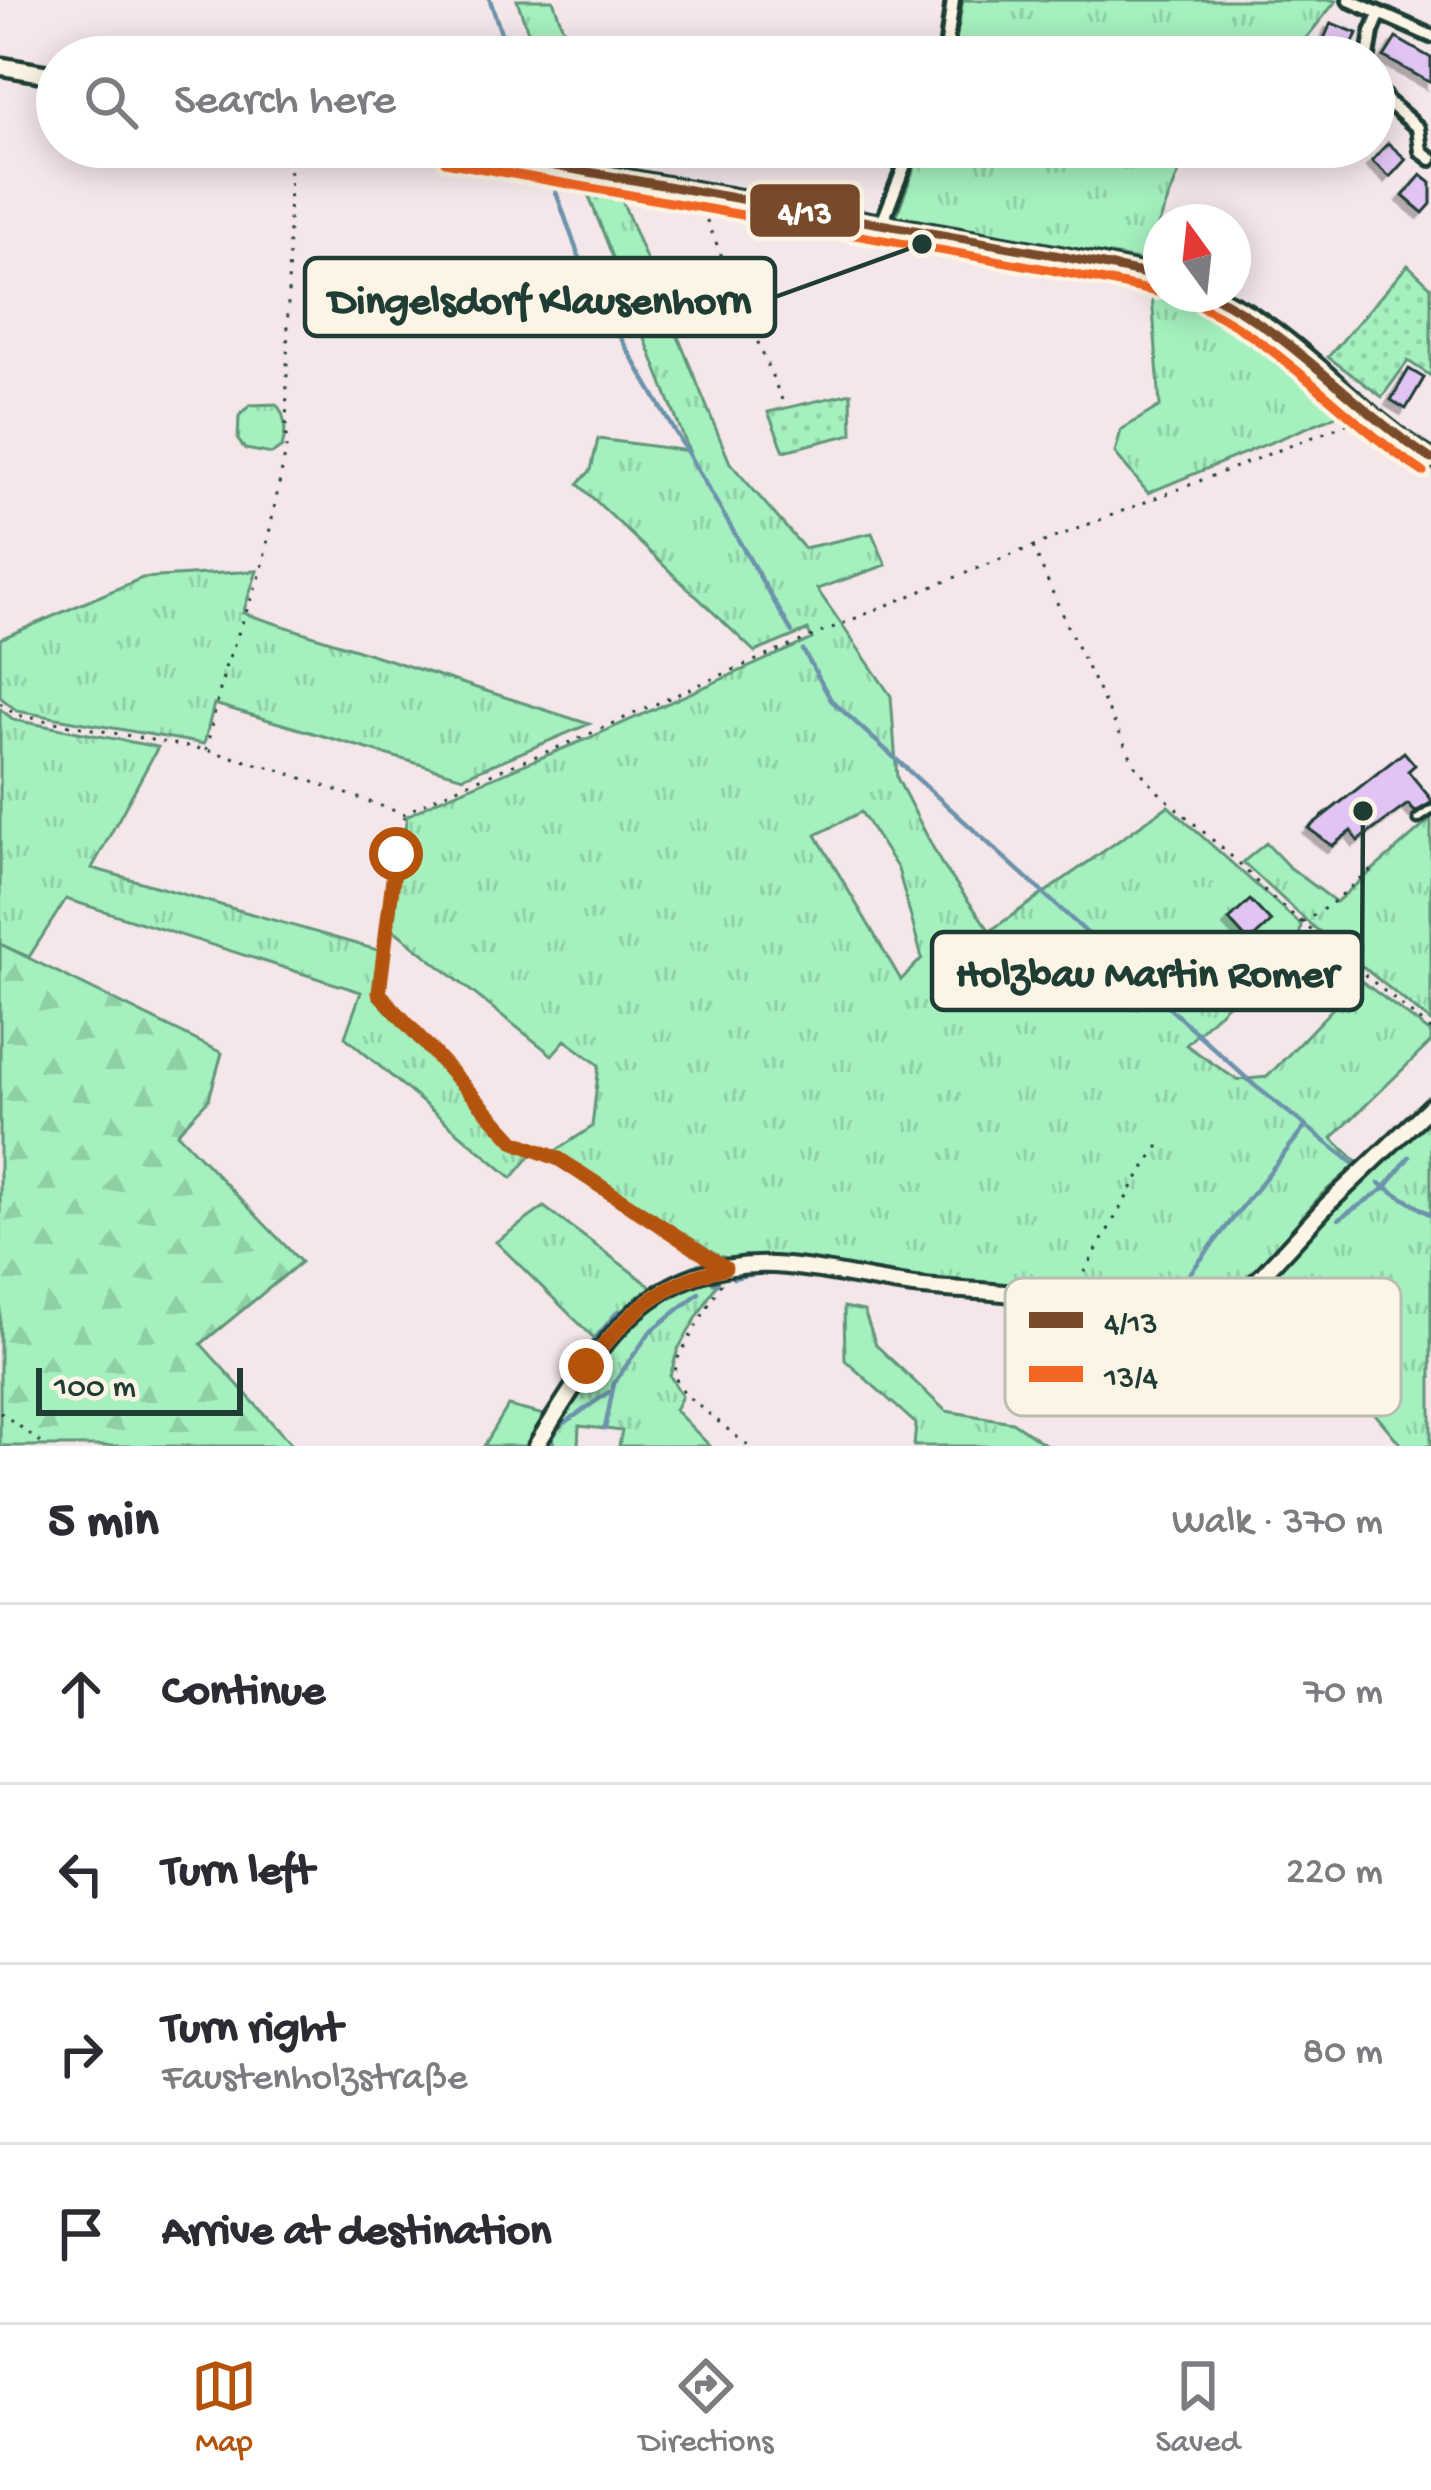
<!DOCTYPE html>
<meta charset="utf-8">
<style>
:root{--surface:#fff;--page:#f2f2f3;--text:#2b2b33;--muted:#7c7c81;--line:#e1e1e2;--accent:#b45309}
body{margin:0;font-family:"Gochi Hand",sans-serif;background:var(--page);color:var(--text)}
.compass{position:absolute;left:1143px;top:204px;width:108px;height:108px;border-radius:50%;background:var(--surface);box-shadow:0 6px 30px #0003;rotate:345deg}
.scale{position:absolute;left:36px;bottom:30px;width:207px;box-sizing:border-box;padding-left:12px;border:6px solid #1f3d34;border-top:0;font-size:33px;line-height:42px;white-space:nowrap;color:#1f3d34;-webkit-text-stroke:9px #fcf5e5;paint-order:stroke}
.stop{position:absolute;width:36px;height:36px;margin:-27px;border:9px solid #b45309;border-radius:50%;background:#fff}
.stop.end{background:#b45309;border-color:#fff;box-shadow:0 3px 12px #0008}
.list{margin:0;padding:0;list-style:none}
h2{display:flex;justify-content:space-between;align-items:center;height:156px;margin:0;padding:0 48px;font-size:51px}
h2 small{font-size:39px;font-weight:400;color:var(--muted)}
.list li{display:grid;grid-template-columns:78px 1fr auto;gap:36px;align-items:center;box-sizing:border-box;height:180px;padding:0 48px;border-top:3px solid var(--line)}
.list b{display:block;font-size:45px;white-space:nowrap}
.list p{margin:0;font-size:39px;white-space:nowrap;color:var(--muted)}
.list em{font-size:39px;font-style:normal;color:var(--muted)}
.icon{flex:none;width:66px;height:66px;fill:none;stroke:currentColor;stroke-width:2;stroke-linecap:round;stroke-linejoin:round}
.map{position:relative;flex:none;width:1431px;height:1446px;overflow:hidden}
.search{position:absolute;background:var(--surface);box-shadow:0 6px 30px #0003;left:36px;right:36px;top:36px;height:132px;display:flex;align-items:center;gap:30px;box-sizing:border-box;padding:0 42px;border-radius:66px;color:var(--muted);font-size:45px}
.sheet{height:876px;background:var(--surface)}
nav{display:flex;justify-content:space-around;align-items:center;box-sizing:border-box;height:168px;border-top:3px solid var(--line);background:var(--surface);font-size:33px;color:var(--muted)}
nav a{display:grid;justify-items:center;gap:6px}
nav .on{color:var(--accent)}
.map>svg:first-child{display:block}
.grass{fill:url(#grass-tufts);stroke:#62967a;stroke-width:3;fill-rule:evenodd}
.forest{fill:url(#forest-firs);stroke:#62967a;stroke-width:3}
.park{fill:url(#park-dots);stroke:#62967a;stroke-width:3}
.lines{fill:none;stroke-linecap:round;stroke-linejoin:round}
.stream{stroke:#6c93ab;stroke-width:4.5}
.building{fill:#e1c4f3;stroke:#1f3d34;stroke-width:3;filter:url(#shadow)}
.service-casing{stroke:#1f3d34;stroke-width:15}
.minor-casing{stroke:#1f3d34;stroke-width:20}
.tertiary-casing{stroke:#1f3d34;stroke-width:22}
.secondary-casing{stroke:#1f3d34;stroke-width:24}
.path{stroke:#1f3d34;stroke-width:3;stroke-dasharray:3 9;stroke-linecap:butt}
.service{stroke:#fcf5e5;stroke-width:6}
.minor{stroke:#fcf5e5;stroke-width:10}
.tertiary{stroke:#fcf5e5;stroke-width:14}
.secondary{stroke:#fcf5e5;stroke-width:15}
.bus-1-casing{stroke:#fcf5e5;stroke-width:18}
.bus-2-casing{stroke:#fcf5e5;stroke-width:18}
.bus-1{stroke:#7a4b2a;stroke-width:9}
.bus-2{stroke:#f26522;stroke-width:9}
.route{stroke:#b45309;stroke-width:15}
.key{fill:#fcf5e5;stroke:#babeb0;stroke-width:3}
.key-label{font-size:33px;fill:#1f3d34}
.leader{fill:none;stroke:#1f3d34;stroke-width:4.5}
.callout-dot{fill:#1f3d34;stroke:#fcf5e5;stroke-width:4.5}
.callout{fill:#fcf5e5;stroke:#1f3d34;stroke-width:4.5}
.callout-label{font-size:42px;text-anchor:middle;font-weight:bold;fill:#1f3d34}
.line-badge{stroke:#fcf5e5;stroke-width:4.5}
.badge-label{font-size:33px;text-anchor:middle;font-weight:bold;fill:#fff}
</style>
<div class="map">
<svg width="1431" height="1446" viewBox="0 0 1431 1446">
<defs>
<pattern id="grass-tufts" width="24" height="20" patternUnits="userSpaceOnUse" patternTransform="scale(3)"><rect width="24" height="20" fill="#a5f0bf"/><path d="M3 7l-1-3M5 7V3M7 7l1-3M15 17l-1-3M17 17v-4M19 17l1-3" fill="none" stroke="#8ecfa5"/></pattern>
<pattern id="forest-firs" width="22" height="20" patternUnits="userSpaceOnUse" patternTransform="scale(3)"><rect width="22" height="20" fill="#a5f0bf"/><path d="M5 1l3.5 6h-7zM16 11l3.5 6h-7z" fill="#8ecfa5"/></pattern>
<pattern id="park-dots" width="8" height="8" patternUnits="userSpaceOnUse" patternTransform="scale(3)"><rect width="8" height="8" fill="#a5f0bf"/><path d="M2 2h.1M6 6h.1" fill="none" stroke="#8ecfa5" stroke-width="1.8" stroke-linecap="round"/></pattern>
<filter id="shadow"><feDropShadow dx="-5.5" dy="5.5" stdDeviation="0" flood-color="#0004"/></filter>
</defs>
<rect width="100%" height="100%" fill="#f4e6e9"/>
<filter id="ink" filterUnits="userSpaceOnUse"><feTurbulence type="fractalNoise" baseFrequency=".00833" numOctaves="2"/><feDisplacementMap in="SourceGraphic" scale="24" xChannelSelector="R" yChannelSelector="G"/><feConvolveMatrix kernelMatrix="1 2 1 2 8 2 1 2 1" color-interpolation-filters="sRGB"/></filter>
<g filter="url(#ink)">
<path class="grass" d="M 517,0 L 553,0 L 573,57 L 537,57 Z
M 963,0 L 1334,0 L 1336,1 L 1291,57 L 953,57 Z
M 922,147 L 1189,147 L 1144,261 L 896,217 Z
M 581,176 L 614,181 L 730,463 L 804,548 L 872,533 L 886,565 L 817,589 L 891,696 L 897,778 L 941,863 L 990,931 L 1168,806 L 1301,925 L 1300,933 L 1186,1045 L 1237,1080 L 1267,1077 L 1360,980 L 1431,1033 L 1431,1042 L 1332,1138 L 1356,1161 L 1355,1166 L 1322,1194 L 1226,1306 L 1206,1324 L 1185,1330 L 1156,1326 L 1111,1310 L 1025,1290 L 913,1280 L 775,1259 L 734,1260 L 718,1256 L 554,1152 L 592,1127 L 599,1065 L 565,1040 L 552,1055 L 390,927 L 407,816 L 440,799 L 589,738 L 812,639 L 808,630 L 755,652 L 578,484 L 591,470 L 598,439 L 689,451 ZM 861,812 L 898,869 L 922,958 L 901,980 L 816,835 Z
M 1151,281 L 1161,284 L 1161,294 L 1194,294 L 1250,321 L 1305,362 L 1354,408 L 1148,493 L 1115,453 L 1121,430 L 1160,406 Z
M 276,404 C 287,416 286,433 282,447 L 272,454 L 245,449 L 238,440 L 239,416 L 250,405 Z
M 257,571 L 243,613 L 589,724 L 463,777 L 214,704 L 204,744 L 17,711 L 0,697 L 0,639 L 142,578 Z
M 0,709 L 14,720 L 158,747 L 92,868 L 381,951 L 375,998 L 515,1144 L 532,1154 L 512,1178 L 345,1037 L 361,992 L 66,899 L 29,957 L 0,944 Z
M 1431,819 L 1431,1022 L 1310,924 L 1243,862 L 1266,843 L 1288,866 L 1336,902 Z
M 1431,1111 L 1431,1446 L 1402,1446 L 1319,1347 L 1249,1388 L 1224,1398 L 1049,1323 L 1050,1308 L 1107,1323 L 1155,1341 L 1189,1346 L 1214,1337 L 1304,1238 Z
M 544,1207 L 652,1287 L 594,1338 L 496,1242 Z
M 718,1275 L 719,1280 L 678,1349 L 670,1376 L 682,1396 L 675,1410 L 710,1446 L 619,1446 L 622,1431 L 579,1426 L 578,1446 L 555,1446 L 550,1434 L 596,1359 L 652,1304 L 691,1283 Z
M 844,1307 L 864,1311 L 876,1345 L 946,1411 L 1012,1422 L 1048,1446 L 914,1446 L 916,1424 L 845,1360 Z
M 508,1406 L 548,1416 L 529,1446 L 484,1446 Z"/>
<path class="forest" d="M 0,944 L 222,1053 L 209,1099 L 177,1133 L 301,1262 L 201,1344 L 293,1446 L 0,1446 Z"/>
<path class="park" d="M 1408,265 L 1431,287 L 1431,376 L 1408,361 L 1382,397 L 1328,357 Z
M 851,393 L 852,434 L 784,451 L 768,412 Z"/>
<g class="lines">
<path class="stream" d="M 490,0 L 509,57
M 541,147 L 542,152
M 551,178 L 588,282 L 792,632
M 803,650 L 831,700 L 1254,1085 L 1359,1168
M 1379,1183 L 1431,1215
M 1339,1219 L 1385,1188 L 1409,1157
M 733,1278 C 770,1268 809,1276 846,1281
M 713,1283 L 717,1282
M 632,1303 L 654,1288 L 699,1264
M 1154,1319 L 1306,1126
M 569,1382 L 595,1339 L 618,1311
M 544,1420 L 563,1391
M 559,1427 L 609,1392
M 605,1429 L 614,1383 L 650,1332 L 699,1293
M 526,1446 L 541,1424
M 547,1446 L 556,1432"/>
</g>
<path class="building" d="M 1331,23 L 1357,33 L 1347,57 L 1323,57 L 1330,41 L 1324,39 Z
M 1396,38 L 1431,58 L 1431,83 L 1384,57 Z
M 1388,143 L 1406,159 L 1390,177 L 1372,161 Z
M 1421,175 L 1431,183 L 1431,204 L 1423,213 L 1403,196 Z
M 1409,369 L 1424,378 L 1406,409 L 1391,400 Z
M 1404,752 L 1415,765 L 1408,771 L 1431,799 L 1431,803 L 1415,812 L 1408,804 L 1358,841 L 1351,831 L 1332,846 L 1308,828 Z
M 1250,900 L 1271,922 L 1249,942 L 1229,920 Z"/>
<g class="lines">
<g class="service-casing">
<path id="service" d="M 1418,819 L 1431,810"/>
</g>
<g class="minor-casing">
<path id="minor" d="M 1349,0 L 1431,36
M 945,57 L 953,0
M 1368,57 L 1372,32 L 1379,15
M 1374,83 L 1387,101 L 1418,128 L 1421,151 L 1431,159
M 882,223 L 912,147"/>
</g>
<g class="tertiary-casing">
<path id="tertiary" d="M 536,1446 C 597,1349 644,1260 774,1265 C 816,1267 859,1278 900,1284 C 942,1291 986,1289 1027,1296 C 1042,1299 1057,1304 1071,1307 C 1103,1316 1155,1339 1185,1338 C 1194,1338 1203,1334 1211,1331 L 1328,1204 L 1431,1106"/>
</g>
<g class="secondary-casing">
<path id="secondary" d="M 0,66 L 57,76
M 448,147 L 1055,255 L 1161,277
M 1209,294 C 1223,301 1239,307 1252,316 C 1316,357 1365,420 1431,459"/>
</g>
<path class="path" d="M 702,209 L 785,407
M 1033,547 L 1068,628 L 1135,765 L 1156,790 L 1241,865 L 1269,895 L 1431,1030
M 0,703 L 16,715 L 206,750 L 276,769 L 404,814 C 465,780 532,760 596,731 C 845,617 1099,520 1354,421
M 206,750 L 225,668 L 261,573 L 286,450 L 290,147
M 404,816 L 379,993 L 516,1142 L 559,1159 L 710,1258
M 1302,923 L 1331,904 L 1375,866
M 721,1283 L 678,1358 L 674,1376 L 685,1394 L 748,1446
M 1072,1293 L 1137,1179 L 1160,1144
M 0,1412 L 46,1446"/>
<use href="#service" class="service"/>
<use href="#minor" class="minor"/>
<use href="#tertiary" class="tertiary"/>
<use href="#secondary" class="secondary"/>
<g class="bus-1-casing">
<path id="bus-1" d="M 448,147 L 1055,255 L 1161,277
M 1209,294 C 1294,335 1353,408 1431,459"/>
</g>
<g class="bus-2-casing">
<path id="bus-2" d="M 445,162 L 1052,270 L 1158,292
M 1202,307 C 1287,348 1345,421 1423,472"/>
</g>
<use href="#bus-1" class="bus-1"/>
<use href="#bus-2" class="bus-2"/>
</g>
</g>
<g class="lines" filter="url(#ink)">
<path class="route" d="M 396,854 L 379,993 L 515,1142 L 559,1159 L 725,1268 C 656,1283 629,1314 586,1366"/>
</g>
<rect x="1005" y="1278" width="396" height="138" rx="18" class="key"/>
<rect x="1029" y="1312" width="54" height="16" fill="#7a4b2a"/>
<rect x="1029" y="1366" width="54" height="16" fill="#f26522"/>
<g class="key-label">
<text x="1104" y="1332">4/13</text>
<text x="1104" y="1386">13/4</text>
</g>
<path class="leader" d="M922 244L775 297M1363 811L1362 971"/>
<g class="callout-dot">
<circle cx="922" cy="244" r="12"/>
<circle cx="1363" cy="811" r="12"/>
</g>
<g class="callout">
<rect x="305" y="258" width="470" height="78" rx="12"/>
<rect x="932" y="932" width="430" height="78" rx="12"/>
</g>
<g class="callout-label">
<text x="540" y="312">Dingelsdorf Klausenhorn</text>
<text x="1147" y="985">Holzbau Martin Romer</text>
</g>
<rect class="line-badge" x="748" y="182" width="114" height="57" rx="12" fill="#7a4b2a"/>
<g class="badge-label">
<text x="805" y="222">4/13</text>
</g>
</svg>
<svg class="compass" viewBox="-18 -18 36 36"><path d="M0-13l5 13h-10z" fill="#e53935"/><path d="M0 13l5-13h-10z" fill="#7c7c81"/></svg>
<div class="scale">100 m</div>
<div class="stop" style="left:396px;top:854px"></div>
<div class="stop end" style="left:586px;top:1366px"></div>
<div class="search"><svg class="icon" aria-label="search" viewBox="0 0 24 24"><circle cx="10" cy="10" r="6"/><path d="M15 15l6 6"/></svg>Search here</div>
</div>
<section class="sheet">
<h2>5 min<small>Walk · 370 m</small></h2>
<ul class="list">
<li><svg class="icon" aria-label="ahead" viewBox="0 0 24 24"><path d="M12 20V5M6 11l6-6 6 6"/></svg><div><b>Continue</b></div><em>70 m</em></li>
<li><svg class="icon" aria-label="left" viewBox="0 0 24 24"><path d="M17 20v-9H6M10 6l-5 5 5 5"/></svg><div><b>Turn left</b></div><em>220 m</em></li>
<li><svg class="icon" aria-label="right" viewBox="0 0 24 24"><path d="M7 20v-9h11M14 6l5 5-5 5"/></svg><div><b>Turn right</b><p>Faustenholzstraße</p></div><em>80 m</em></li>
<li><svg class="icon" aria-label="arrive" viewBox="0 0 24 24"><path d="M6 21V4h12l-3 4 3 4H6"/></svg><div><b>Arrive at destination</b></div></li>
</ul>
</section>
<nav>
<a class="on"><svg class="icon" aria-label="map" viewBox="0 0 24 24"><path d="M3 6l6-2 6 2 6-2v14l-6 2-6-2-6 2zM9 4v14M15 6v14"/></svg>Map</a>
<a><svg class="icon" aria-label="directions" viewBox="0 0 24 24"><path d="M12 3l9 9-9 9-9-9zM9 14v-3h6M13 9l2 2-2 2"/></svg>Directions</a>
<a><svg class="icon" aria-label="saved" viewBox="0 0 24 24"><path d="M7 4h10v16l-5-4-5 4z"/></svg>Saved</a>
</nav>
